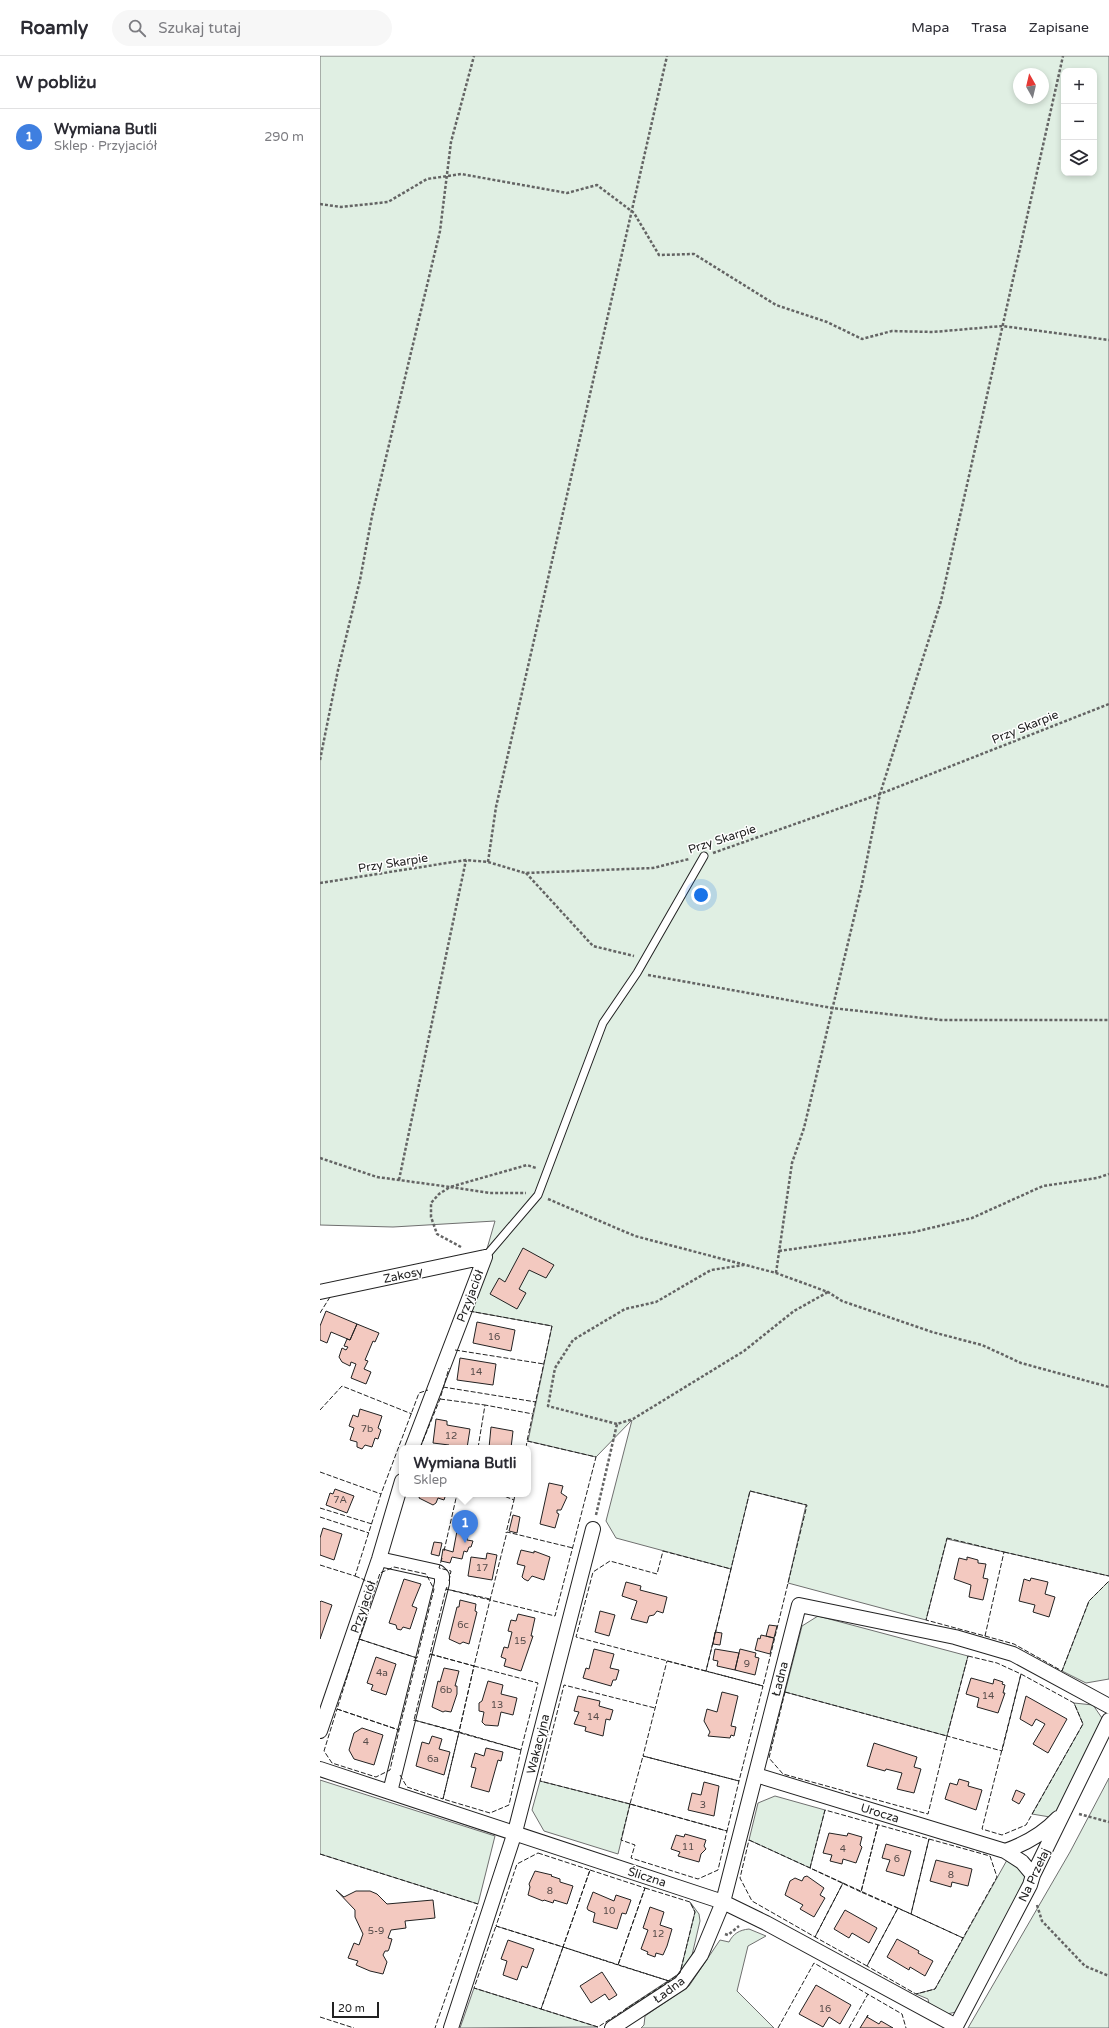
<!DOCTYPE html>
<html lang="pl">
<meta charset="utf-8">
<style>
:root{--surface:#fff;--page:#f7f7f7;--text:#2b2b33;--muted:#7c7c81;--line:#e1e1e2;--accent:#ea580c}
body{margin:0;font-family:"Varela Round",sans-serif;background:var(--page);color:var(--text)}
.controls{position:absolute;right:12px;top:12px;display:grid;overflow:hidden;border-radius:8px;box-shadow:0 2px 6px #0003}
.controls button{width:36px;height:36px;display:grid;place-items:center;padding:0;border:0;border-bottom:1px solid var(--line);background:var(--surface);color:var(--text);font:20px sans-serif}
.compass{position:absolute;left:693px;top:12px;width:36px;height:36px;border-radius:50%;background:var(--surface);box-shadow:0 2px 6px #0003;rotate:352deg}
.scale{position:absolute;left:12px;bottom:10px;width:47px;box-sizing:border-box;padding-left:4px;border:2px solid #222;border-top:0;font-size:11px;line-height:14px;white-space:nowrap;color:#222;-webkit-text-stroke:3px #fff;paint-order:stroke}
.you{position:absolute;left:381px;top:839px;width:14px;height:14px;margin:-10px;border:3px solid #fff;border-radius:50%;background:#1a73e8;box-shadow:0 0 0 6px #1a73e833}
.badge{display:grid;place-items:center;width:26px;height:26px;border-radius:50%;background:var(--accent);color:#fff;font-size:13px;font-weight:700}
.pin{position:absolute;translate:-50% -33px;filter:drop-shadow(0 1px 2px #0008)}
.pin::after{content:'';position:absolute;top:21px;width:14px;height:12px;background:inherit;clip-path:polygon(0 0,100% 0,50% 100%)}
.popup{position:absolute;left:79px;top:1389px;width:132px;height:52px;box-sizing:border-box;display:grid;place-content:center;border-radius:8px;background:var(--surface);filter:drop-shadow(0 1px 3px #0005);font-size:13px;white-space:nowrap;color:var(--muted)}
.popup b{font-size:15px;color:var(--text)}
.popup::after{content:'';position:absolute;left:50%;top:100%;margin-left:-8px;border:8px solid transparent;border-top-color:var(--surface)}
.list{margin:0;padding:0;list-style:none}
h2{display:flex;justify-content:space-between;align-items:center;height:52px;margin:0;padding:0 16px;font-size:17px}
h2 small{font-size:13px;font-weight:400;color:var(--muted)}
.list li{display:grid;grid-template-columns:26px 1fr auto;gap:12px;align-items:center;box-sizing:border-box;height:56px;padding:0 16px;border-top:1px solid var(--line)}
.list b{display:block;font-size:15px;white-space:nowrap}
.list p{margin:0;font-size:13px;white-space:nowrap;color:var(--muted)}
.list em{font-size:13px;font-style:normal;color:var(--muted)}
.icon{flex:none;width:22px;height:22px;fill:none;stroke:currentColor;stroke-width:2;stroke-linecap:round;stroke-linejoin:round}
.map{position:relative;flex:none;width:789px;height:1972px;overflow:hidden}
header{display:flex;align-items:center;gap:24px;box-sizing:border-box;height:56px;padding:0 20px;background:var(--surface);border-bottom:1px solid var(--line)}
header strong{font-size:19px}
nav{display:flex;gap:22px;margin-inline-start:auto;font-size:14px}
.search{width:280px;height:36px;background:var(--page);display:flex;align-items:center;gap:10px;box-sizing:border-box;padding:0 14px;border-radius:22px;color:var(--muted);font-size:15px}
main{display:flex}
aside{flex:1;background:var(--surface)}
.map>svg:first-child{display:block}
.green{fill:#e0efe3;stroke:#6f6f6f;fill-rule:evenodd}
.building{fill:#f3c9c0;stroke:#222}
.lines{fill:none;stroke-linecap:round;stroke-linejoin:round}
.lane-casing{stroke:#222;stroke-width:9}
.street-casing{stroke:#222;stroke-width:16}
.path{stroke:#646464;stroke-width:2.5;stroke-dasharray:3 2;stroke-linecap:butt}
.lane{stroke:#fff;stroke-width:7}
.street{stroke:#fff;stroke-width:14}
.fence{stroke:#222;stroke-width:1;stroke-dasharray:5 2;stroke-linecap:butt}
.labels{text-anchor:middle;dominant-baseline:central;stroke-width:3;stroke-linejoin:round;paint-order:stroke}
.number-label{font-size:10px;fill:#564c4a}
.street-label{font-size:12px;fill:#222;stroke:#fff}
</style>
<header>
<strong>Roamly</strong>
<div class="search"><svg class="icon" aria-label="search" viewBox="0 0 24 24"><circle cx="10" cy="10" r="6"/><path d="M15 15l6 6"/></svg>Szukaj tutaj</div>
<nav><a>Mapa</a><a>Trasa</a><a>Zapisane</a></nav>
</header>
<main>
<aside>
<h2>W pobliżu<small></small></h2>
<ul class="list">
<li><span class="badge" style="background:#3f7fe0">1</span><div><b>Wymiana Butli</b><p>Sklep · Przyjaciół</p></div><em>290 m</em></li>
</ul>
</aside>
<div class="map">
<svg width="789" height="1972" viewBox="0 0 789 1972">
<rect width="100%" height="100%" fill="#fff"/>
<path class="green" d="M 0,0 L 789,0 L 789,1520 L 627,1483 L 606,1564 L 468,1527 L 486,1449 L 430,1435 L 411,1513 L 296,1482 L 286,1465 L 312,1364 L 276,1401 L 208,1385 L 232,1270 L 149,1255 L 175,1165 L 73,1171 L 0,1169 ZM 744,15 L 774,15 L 774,117 L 744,117 ZM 699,18 L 723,18 L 723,42 L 699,42 Z
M 789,1525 L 789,1623 L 766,1627 L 742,1615 L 769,1545 Z
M 498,1560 L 648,1600 L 627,1680 L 465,1636 L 482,1570 Z
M 754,1647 L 773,1649 L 782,1662 L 779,1673 L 739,1753 L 730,1761 L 712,1758 L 763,1668 Z
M 789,1722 L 789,1972 L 648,1972 L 750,1796 Z
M 0,1724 L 175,1780 L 158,1848 L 0,1798 Z
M 220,1725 L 310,1748 L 298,1798 L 224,1775 L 212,1754 Z
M 455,1740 L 505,1754 L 490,1812 L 429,1784 L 438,1747 Z
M 687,1804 C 700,1808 705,1812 705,1826 L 636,1956 L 627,1958 L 609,1948 L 608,1943 L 596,1938 L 615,1933 Z
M 370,1846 L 379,1858 L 380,1865 L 369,1912 L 355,1927 L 316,1951 L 305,1953 L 360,1917 L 375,1856 Z
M 429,1873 L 446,1880 L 428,1890 L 417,1935 L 454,1972 L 321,1972 L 324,1969 L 325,1960 L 369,1930 L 400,1884 L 409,1886 C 413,1878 419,1874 429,1873 Z
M 154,1932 L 278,1971 L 140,1972 Z"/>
<path class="building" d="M 203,1192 L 234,1209 L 226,1222 L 209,1214 L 199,1233 L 206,1237 L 197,1253 L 170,1238 L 179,1222 L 185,1226 Z
M 6,1255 L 37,1268 L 30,1284 L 11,1276 L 7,1287 L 0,1284 L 0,1270 Z
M 157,1266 L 195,1274 L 191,1295 L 153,1287 Z
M 37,1268 L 59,1277 L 55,1286 L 53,1285 L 45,1304 L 48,1305 L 44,1313 L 51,1316 L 46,1328 L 31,1322 L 36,1308 L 31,1306 L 30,1310 L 22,1306 L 19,1301 L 22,1292 L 26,1294 L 28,1291 L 24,1290 L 27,1283 L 30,1284 Z
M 140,1302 L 176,1308 L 173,1329 L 137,1324 Z
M 40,1353 L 62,1360 L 58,1372 L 61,1374 L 58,1383 L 55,1382 L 52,1391 L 45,1389 L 42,1393 L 37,1391 L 37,1386 L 30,1384 L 34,1372 L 29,1370 L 33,1359 L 38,1361 Z
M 116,1363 L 127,1365 L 127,1369 L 150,1373 L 147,1392 L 133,1392 L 129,1391 L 129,1389 L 113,1387 Z
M 171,1371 L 193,1375 L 191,1392 L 169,1392 Z
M 229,1427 L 243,1430 L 241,1437 L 247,1441 L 241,1454 L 237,1454 L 237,1457 L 239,1458 L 235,1472 L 220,1468 Z
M 15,1433 L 34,1440 L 27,1457 L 6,1449 L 10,1437 L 13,1438 Z
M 100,1438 L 126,1438 L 124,1444 L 118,1442 L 116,1447 L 113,1449 L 99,1442 Z
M 193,1459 L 200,1461 L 197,1477 L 189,1475 Z
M 3,1472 L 22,1478 L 14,1504 L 0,1499 L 0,1482 Z
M 137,1475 L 148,1478 L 147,1484 L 153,1485 L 151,1491 L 149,1491 L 147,1496 L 144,1495 L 142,1503 L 132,1501 L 130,1507 L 121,1505 L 123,1493 L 133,1496 Z
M 114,1486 L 122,1487 L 119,1500 L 111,1498 Z
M 201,1494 L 214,1497 L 214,1495 L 230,1501 L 224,1524 L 212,1520 L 208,1525 L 204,1523 L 202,1521 L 205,1510 L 197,1508 Z
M 167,1497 L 177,1499 L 172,1524 L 148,1520 L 151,1501 L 166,1503 Z
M 647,1501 L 658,1504 L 658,1507 L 666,1508 L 663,1522 L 668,1523 L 663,1544 L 649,1541 L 651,1529 L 634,1523 L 639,1502 L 647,1504 Z
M 711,1522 L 728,1526 L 725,1538 L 735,1541 L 729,1561 L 713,1556 L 715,1549 L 699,1545 L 704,1523 L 710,1525 Z
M 84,1523 L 101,1528 L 92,1550 L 97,1552 L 90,1573 L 83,1571 L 81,1574 L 77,1573 L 76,1569 L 69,1567 Z
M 306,1526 L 321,1530 L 320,1534 L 347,1541 L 343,1557 L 337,1555 L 334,1559 L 329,1560 L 327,1567 L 311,1563 L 317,1545 L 302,1540 Z
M 140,1544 L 156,1548 L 155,1555 L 157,1556 L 149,1588 L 143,1586 L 140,1588 L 129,1583 L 137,1551 L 139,1551 Z
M 1,1545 L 12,1549 L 0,1583 L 0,1546 Z
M 280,1555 L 295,1559 L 289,1580 L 275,1576 Z
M 198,1558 L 215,1562 L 211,1580 L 213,1580 L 201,1615 L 184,1610 L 186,1603 L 181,1601 L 184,1591 L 188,1592 L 192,1576 L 188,1575 L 191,1564 L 196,1565 Z
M 449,1569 L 457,1570 L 454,1582 L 446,1580 Z
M 395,1576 L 402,1577 L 400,1589 L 393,1588 Z
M 441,1579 L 454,1582 L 450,1598 L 435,1594 L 438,1582 L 440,1583 Z
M 274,1593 L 294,1598 L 290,1612 L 299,1614 L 296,1624 L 293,1624 L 291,1630 L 263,1622 L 266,1612 L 269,1613 Z
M 395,1593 L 419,1597 L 415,1614 L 397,1610 L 398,1605 L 393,1604 Z
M 420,1593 L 436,1597 L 435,1601 L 439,1602 L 435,1619 L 415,1614 Z
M 56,1601 L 76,1608 L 66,1639 L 51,1634 L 53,1629 L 47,1627 Z
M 124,1612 L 139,1615 L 135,1630 L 137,1630 L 137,1638 L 131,1656 L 125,1655 L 123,1656 L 112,1651 L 118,1625 L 120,1626 Z
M 651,1622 L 673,1628 L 674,1623 L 683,1626 L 682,1628 L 685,1629 L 683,1637 L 685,1637 L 678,1657 L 657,1651 L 659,1642 L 646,1638 Z
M 168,1625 L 183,1629 L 181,1638 L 197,1642 L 193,1659 L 181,1656 L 178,1670 L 165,1669 L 162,1666 L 164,1656 L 159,1655 L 159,1647 L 162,1645 Z
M 402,1636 L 418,1640 L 411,1670 L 416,1671 L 414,1680 L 411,1679 L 410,1682 L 388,1680 L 390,1676 L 384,1665 L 387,1653 L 397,1656 Z
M 258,1640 L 280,1645 L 279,1650 L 293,1654 L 290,1664 L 286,1663 L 283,1680 L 265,1675 L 266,1671 L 254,1668 L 259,1656 L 254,1655 Z
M 706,1640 L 747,1663 L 728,1697 L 713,1688 L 725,1668 L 716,1663 L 712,1670 L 700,1663 Z
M 42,1672 L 63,1679 L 54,1709 L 34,1703 L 29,1694 L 34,1677 Z
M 112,1680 L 122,1683 L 119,1693 L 130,1696 L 124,1719 L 96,1710 L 102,1686 L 109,1688 Z
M 554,1687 L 597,1701 L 594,1711 L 601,1713 L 594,1737 L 577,1733 L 582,1717 L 566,1713 L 565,1715 L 547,1710 Z
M 166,1692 L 183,1696 L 181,1705 L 178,1704 L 169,1736 L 151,1731 L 156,1712 L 151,1711 L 155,1697 L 164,1700 Z
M 639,1723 L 649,1726 L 648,1730 L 662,1734 L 656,1754 L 625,1743 L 630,1727 L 637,1729 Z
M 384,1726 L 399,1730 L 394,1760 L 368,1754 L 372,1737 L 381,1739 Z
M 696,1734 L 705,1738 L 699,1748 L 692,1744 Z
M 509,1777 L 527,1780 L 528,1777 L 542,1781 L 540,1789 L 542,1791 L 536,1807 L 523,1803 L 522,1808 L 510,1805 L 512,1799 L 503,1797 Z
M 365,1778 L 386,1784 L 384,1790 L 386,1793 L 381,1798 L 379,1806 L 358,1800 L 360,1796 L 351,1793 L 356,1779 L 364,1781 Z
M 566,1788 L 591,1795 L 584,1820 L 566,1815 L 570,1804 L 562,1802 Z
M 616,1804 L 652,1813 L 648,1830 L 632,1826 L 631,1831 L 610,1825 Z
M 215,1815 L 232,1819 L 231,1820 L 240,1823 L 240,1826 L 253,1830 L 247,1848 L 234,1844 L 233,1847 L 224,1844 L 223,1845 L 208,1839 L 210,1831 L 209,1828 Z
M 487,1820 L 504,1832 L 500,1839 L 505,1842 L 494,1861 L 480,1853 L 483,1849 L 465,1839 L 470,1825 L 475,1822 L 482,1825 L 484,1821 Z
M 16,1834 L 24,1841 L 36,1835 L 50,1835 L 57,1838 L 67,1848 L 113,1844 L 115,1862 L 85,1865 L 86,1872 L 71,1874 L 68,1882 L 72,1883 L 69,1893 L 68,1895 L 65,1895 L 63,1899 L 67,1906 L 63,1918 L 50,1915 L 36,1909 L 38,1905 L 28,1902 L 34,1887 L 39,1889 L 43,1878 L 35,1861 L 35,1854 Z
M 273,1836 L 294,1845 L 296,1839 L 311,1844 L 306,1858 L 302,1857 L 297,1873 L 273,1866 L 275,1857 L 268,1854 L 267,1852 Z
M 330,1851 L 344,1856 L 340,1869 L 352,1873 L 347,1890 L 343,1899 L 336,1897 L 335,1901 L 327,1898 L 328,1896 L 321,1893 L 328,1874 L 323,1872 Z
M 525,1854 L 557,1872 L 549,1887 L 532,1877 L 529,1882 L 514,1873 Z
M 577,1883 L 599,1895 L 598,1897 L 613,1905 L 605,1920 L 590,1911 L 589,1914 L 567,1901 Z
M 188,1884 L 214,1893 L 207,1912 L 202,1910 L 197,1924 L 183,1919 L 187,1905 L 181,1903 Z
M 282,1916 L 297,1939 L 289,1944 L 285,1938 L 271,1947 L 260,1930 Z
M 496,1929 L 531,1949 L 520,1968 L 509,1961 L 503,1971 L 479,1958 Z
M 548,1959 L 547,1961 L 559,1968 L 561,1965 L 573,1972 L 540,1972 Z"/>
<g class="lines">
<g class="lane-casing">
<path id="lane" d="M 165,1201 L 218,1139 L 283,967 L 317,917 L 384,800"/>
</g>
<g class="street-casing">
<path id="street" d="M 0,1236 L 165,1201
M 92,1392 L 165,1201
M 59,1503 L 118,1516 L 122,1520 L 122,1527 L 70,1736
M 0,1675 L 59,1503 L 82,1425
M 0,1713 L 403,1846 L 446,1867 L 636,1970
M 436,1719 L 685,1795 L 702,1806 L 713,1819
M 685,1795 C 705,1788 723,1778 738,1762
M 131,1972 L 195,1776 L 273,1473
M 292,1972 L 361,1927 L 381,1899 L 403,1846 L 479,1549 L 635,1581 L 693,1598 L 789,1650
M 635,1972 L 710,1829 L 713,1819 L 789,1664"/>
</g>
<path class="path" d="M 0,148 L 21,151 L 68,146 L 107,123 L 141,118 L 247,137 L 277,129 L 314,157 L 339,199 L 374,198 L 456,249 L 507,266 L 542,283 L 572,275 L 613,276 L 682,270 L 789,284
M 0,704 L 18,614 L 40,524 L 52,460 L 120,175 L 131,86 L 154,0
M 393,797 L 560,738 L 789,648
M 168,806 L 176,751 L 347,0
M 206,817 L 273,890 L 314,900
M 0,827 L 146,804 L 168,806 L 205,817 L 333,812 L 369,803
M 328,919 L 512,952 L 621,964 L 789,964
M 0,1102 L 57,1121 L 130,1131 L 207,1109 L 216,1112
M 79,1124 L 146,804
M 228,1143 L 315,1180 L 456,1217 L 508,1236 L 522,1245 L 612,1276 L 662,1289 L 701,1307 L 789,1331
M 141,1191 L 117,1178 L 111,1161 L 111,1147 L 119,1138 L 130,1131 L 170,1137 L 206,1137
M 459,1195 L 594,1176 L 652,1162 L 723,1130 L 777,1122 L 789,1118
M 456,1217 L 472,1107 L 484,1072 L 542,828 L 560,738 L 621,545 L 743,0
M 297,1368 L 228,1350 L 235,1312 L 253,1284 L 305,1253 L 336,1246 L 391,1214 L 424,1209
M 276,1459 L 297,1368 L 313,1363 L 424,1295 L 474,1255 L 508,1236
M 759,1758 L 789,1766
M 717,1849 L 722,1865 L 765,1910 L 789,1920
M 405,1878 L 408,1879 L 419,1870"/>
<use href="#lane" class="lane"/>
<use href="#street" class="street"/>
<path class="fence" d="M 149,1255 L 232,1270 L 207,1385
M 0,1257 L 10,1241
M 135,1294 L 224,1308
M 123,1331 L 216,1346
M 120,1343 L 165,1349
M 0,1354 L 22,1330 L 92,1358
M 100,1392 L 120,1343 L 129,1312
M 158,1392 L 165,1349 L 213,1358
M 206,1392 L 207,1385 L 276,1401 L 235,1560 L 170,1544 L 187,1476 L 253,1492
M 0,1416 L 61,1438
M 430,1435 L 487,1449 L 443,1630 L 386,1615 Z
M 179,1438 L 194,1444 L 186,1477
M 194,1444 L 195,1438
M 0,1452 L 52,1468
M 0,1461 L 49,1477
M 627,1482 L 684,1496 L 665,1580 L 606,1564 Z
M 124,1495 L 137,1438
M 343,1495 L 411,1513 L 386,1615 L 256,1581 L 273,1516 L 290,1505 L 337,1518 Z
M 684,1496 L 789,1520
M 122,1502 L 119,1512 L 131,1515 L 129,1525
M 0,1509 L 35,1520 L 61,1438 L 99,1337 L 108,1334
M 74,1511 L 106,1518 L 114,1533 L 97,1602 L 39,1583 L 60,1517 Z
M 35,1520 L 45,1524 L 45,1526
M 127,1531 L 126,1533 L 170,1543
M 126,1533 L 170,1544 L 154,1610 L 110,1598 Z
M 665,1580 L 694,1588 L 742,1615 L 769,1545 L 789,1525
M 39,1583 L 97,1602 L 79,1674 L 17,1653 Z
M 110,1598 L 154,1610 L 139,1676 L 94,1664 Z
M 648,1600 L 677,1607 L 701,1618 L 682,1695 L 627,1680 Z
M 347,1605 L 443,1630 L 419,1725 L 323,1700 Z
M 154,1610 L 218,1627 L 201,1694 L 139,1676 Z
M 701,1618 L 754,1647 L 763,1668 L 706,1769 L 682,1779 L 662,1773 Z
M 465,1636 L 627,1680 L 608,1758 L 463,1718 L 449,1702 Z
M 17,1653 L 79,1674 L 70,1714 L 56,1721 L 12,1707 L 4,1695 Z
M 94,1665 L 94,1664 L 201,1694 L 189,1749 L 170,1757 L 123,1743 L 139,1676
M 323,1700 L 419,1725 L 407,1775 L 310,1748 Z
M 80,1719 L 87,1731 L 123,1743 L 139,1676
M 310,1748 L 407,1775 L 398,1814 L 378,1823 L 311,1802 L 315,1789 L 301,1784 Z
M 310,1748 L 220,1725 L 244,1629 L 335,1652
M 558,1769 L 541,1836 L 591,1858 L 609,1783 L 505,1754 L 490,1812 L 541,1836 L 558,1769
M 609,1783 L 670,1800 L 677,1821 L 643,1882 L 591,1858 Z
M 429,1784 L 523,1827 L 495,1881 L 432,1845 L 420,1822 Z
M 218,1797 L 270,1814 L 243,1891 L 176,1870 L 197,1808 Z
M 0,1798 L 158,1848 L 115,1972
M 270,1814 L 325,1832 L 298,1909 L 243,1891 Z
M 523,1827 L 578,1852 L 547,1910 L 495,1881 Z
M 325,1832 L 370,1846 L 375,1856 L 360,1917 L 349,1925 L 298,1909 Z
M 578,1852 L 643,1882 L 615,1933 L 596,1938 L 547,1910 Z
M 176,1870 L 243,1891 L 221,1953 L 154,1932 Z
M 243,1891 L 349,1925 L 278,1971 L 221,1953 Z
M 0,1961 L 34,1972
M 458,1972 L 494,1907 L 582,1958 L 586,1972
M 529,1972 L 548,1938"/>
</g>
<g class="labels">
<g class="number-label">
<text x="174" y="1281">16</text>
<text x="156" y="1316">14</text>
<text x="47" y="1373">7b</text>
<text x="131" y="1380">12</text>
<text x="20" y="1444">7A</text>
<text x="162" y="1512">17</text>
<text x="143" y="1569">6c</text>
<text x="200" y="1585">15</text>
<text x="427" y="1608">9</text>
<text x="62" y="1617">4a</text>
<text x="126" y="1634">6b</text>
<text x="668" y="1640">14</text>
<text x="177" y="1649">13</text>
<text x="273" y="1661">14</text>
<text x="46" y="1686">4</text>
<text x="113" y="1703">6a</text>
<text x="383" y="1749">3</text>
<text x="368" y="1791">11</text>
<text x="523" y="1793">4</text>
<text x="577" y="1803">6</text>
<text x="631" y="1819">8</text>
<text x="230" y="1835">8</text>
<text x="289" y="1855">10</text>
<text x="56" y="1875">5-9</text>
<text x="338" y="1878">12</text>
<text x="505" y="1953">16</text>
</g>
<g class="street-label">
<text transform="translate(705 671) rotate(-22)">Przy Skarpie</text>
<text transform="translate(402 783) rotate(-18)">Przy Skarpie</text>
<text transform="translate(73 807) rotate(-9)">Przy Skarpie</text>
<text transform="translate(83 1219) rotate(-12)">Zakosy</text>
<text transform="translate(150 1240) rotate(-69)">Przyjaciół</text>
<text transform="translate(43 1551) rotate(-71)">Przyjaciół</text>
<text transform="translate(460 1623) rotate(-76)">Ładna</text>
<text transform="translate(218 1688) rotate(-76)">Wakacyjna</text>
<text transform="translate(560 1757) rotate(17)">Urocza</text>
<text transform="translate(714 1819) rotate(-65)">Na Przełaj</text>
<text transform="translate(327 1821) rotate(18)">Śliczna</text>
<text transform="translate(349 1934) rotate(-37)">Ładna</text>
</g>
</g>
</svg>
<div class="controls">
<button>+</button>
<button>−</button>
<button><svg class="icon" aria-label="layers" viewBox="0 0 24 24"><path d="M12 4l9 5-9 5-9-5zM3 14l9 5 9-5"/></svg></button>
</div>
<svg class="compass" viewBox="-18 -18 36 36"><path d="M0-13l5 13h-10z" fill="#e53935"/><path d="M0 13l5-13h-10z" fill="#7c7c81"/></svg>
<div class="scale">20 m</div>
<div class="you"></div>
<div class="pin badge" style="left:145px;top:1487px;background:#3f7fe0">1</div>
<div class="popup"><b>Wymiana Butli</b>Sklep</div>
</div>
</main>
